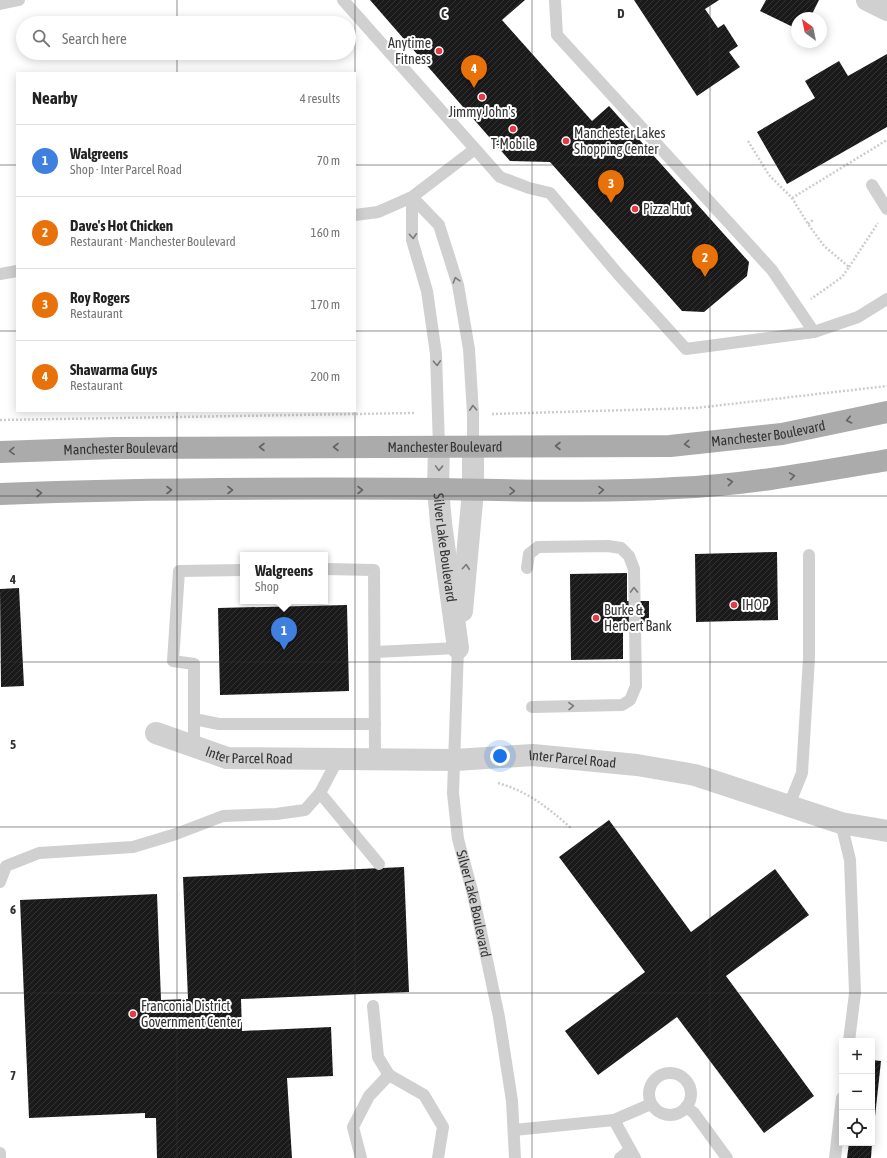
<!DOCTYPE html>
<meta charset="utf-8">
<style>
:root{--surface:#fff;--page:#f6f6f6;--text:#222;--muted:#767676;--line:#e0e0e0;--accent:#0b8043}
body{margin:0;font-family:"Asap Condensed",sans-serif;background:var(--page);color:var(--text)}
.controls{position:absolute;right:12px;bottom:12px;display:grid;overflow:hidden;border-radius:0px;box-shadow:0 2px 10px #0003}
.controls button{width:36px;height:36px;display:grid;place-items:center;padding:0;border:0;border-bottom:1px solid var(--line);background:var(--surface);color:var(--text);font:20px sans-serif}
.compass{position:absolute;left:791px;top:12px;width:36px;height:36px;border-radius:50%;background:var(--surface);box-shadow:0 2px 10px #0003;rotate:327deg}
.you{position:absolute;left:500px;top:756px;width:14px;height:14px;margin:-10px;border:3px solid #fff;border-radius:50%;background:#1a73e8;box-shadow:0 0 0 6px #1a73e833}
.badge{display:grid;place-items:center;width:26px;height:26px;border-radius:50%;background:var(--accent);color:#fff;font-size:13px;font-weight:700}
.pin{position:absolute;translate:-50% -33px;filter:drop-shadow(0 1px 2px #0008)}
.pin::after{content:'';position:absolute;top:21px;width:14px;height:12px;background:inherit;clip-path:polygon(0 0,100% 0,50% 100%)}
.popup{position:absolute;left:240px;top:552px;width:88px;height:52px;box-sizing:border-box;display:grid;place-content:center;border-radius:0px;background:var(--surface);filter:drop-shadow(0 1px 3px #0005);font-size:13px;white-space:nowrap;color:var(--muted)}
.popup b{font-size:15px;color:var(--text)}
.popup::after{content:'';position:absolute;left:50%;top:100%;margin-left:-8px;border:8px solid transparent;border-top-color:var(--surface)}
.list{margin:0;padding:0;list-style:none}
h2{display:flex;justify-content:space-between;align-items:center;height:52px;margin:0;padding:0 16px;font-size:17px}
h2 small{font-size:13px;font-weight:400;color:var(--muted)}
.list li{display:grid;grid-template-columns:26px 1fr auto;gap:12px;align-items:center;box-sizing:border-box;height:72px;padding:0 16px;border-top:1px solid var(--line)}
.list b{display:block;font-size:15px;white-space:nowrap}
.list p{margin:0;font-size:13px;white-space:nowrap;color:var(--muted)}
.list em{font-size:13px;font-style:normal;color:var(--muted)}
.icon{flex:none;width:22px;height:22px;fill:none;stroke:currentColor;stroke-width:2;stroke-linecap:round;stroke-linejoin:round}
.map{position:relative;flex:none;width:887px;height:1158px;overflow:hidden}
.search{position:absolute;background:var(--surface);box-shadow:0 2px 10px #0003;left:16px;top:16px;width:340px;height:44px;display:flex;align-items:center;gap:10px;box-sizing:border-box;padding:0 14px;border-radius:22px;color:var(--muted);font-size:15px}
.panel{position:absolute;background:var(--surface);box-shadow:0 2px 10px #0003;left:16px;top:72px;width:340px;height:340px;border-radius:0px}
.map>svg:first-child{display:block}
.building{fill:url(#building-hatch)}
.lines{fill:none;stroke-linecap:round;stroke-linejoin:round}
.path{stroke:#cdcdcd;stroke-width:2.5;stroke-dasharray:2 2;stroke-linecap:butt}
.service{stroke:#d0d0d0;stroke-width:12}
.minor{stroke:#d0d0d0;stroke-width:22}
.primary{stroke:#ababab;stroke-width:22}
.oneway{stroke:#7a7a7a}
.oneway2{stroke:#636363}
.grid{fill:none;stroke:#333;stroke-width:1;stroke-opacity:0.55}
.poi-dot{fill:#e63946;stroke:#fff;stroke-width:1.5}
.labels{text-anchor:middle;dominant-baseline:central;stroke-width:4;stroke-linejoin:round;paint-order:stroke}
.poi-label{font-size:14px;fill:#333;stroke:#fff;text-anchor:start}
.street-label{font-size:14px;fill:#333;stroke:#fff}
.grid-label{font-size:13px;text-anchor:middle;font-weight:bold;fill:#333;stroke:#fff;stroke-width:4;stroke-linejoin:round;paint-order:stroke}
</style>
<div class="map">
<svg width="887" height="1158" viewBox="0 0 887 1158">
<defs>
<pattern id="building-hatch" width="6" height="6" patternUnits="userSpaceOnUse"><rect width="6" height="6" fill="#1a1a1a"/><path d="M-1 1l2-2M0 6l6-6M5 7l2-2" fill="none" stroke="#333"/></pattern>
</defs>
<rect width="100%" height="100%" fill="#fff"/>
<path class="building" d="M 370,0 L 525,0 L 502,20 L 592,121 L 609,106 L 749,262 L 747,276 L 704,312 L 682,311 L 550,162 L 510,161 Z
M 634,0 L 719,0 L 705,9 L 718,28 L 724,24 L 738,46 L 729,52 L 740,67 L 697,96 Z
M 766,0 L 819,0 L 810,18 L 797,18 L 797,29 L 760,11 Z
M 887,54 L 887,127 L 787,184 L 757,132 L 815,98 L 805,81 L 839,61 L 848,76 Z
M 777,552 L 778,620 L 696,622 L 695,554 Z
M 627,573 L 627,601 L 649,601 L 649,622 L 623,622 L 623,659 L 571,660 L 570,574 Z
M 19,588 L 24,686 L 1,687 L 0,589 Z
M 347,605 L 349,691 L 220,695 L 218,608 Z
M 609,820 L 691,932 L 775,869 L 809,915 L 726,976 L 814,1096 L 764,1133 L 677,1017 L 598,1075 L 565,1031 L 645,972 L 559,857 Z
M 404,867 L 409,992 L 241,999 L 242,1031 L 331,1027 L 333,1076 L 287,1078 L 292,1158 L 157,1158 L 156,1118 L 145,1118 L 145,1113 L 29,1118 L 20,900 L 157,894 L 161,1000 L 188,999 L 183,877 Z
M 872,1060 L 881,1061 L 873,1135 L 872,1135 Z
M 849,1143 L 872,1143 L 871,1158 L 847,1158 Z"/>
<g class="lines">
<path class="path" d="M 748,141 L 769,175 L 792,198 L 808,224 L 824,246 L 849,267 L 842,277 L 811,299
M 792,198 L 887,140
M 808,224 L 814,219
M 849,267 L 878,223
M 492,414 L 696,408 L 887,386
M 0,420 L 414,413
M 498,783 C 529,792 547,807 571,828"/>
<g class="service">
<path d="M 343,0 L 500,177 L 529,188 L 550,193 L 618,274 L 686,349 L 814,332 L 858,317 L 887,299"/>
<path d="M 555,0 L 557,35 L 772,270 L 814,332"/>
<path d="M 0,4 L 19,0"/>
<path d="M 872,185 L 887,209"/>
<path d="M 412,197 L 439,225 L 458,285 L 469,349 L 473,414 L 473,447"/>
<path d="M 412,197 L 412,240 L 427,291 L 436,354 L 439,447"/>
<path d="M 355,215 L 378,212 L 412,197 L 475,149"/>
<path d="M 0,274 L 17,271"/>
<path d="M 527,568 L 529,554 L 538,547 L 608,546 L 621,548 L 629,556 L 634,569 L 636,686 L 630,700 L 622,705 L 532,707"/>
<path d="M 325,569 L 374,570 L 375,759"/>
<path id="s1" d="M 375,652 L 458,648 L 453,793 L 458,839 L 473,894 L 499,1017 L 512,1101 L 515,1158"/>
<path d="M 194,719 L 219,724 L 375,724"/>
<path d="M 194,747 L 194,664 L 173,661 L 179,571 L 243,570"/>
<path d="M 338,759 L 320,793 L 379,864"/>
<path d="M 789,805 L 802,773 L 809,658 L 809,555"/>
<path d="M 841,823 L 850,860 L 855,993 L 849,1041"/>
<path d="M 0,882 L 6,866 L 39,853 L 133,847 L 176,834 L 223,816 L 276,814 L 305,810 L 320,793"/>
<path d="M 373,1006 L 378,1057 L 389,1075 L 385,1079"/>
<circle cx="670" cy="1094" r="21"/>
<path d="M 686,1107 L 694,1113 L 727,1158"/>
<path d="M 614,1120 L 651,1104"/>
<path d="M 514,1130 L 614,1120 L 635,1158"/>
<path d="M 0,1153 L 0,1158"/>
<path d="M 361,1158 L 353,1127 L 369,1096 L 389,1075 L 424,1095 L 443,1127 L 438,1158"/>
<path d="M 620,1158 L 630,1150"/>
<path d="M 835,1158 L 842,1098"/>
</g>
<g class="minor">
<path d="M 867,0 L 887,10"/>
<path id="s2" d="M 439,447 L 438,489 L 441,523 L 458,648"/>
<path d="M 462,611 L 473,491 L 473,447"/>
<path id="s3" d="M 156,733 L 227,758 L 455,760 L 533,755 L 637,765 L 695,775 L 841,823 L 887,831"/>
</g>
<g class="primary">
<path id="s4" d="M 0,452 L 114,448 L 670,446 L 782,434 L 887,412"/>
<path d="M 0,494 C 146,488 292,488 438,489 C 517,490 596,493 675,488 C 746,485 817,472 887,460"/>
</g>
</g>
<defs><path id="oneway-chevron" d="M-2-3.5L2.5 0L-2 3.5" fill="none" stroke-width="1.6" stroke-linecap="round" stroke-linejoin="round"/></defs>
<g class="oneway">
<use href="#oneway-chevron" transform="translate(413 236) rotate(86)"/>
<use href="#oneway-chevron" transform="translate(456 280) rotate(-107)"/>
<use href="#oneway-chevron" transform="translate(437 363) rotate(87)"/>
<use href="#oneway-chevron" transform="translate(473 408) rotate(-93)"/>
<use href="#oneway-chevron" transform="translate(439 468) rotate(92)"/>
<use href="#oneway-chevron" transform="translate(466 567) rotate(-85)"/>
<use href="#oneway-chevron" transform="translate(634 590) rotate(-91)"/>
<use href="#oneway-chevron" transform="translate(571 706) rotate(-1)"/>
</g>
<g class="oneway2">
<use href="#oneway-chevron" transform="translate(849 420) rotate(168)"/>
<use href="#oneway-chevron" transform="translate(687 444) rotate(174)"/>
<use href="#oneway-chevron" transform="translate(558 446) rotate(180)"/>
<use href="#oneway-chevron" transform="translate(262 447) rotate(180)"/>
<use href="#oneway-chevron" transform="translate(336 447) rotate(-180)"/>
<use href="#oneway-chevron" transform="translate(12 451) rotate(177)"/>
<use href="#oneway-chevron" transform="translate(792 476) rotate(-9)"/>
<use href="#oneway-chevron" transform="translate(730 482) rotate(-6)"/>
<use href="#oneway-chevron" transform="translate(169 490)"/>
<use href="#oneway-chevron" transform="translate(230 490)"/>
<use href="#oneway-chevron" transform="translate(360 490)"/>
<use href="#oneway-chevron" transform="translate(601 490) rotate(-2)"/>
<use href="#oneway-chevron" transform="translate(512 491) rotate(1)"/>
<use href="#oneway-chevron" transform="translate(39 493) rotate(-2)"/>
</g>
<path class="grid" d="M 177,0 L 177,23M 355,0 L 355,73M 532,0 L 532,1158M 710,0 L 710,1158M 177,53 L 177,73M 0,165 L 17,165M 355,165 L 887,165M 0,331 L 17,331M 355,331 L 887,331M 177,411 L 177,1158M 355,411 L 355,1158M 0,496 L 887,496M 0,662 L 887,662M 0,827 L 887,827M 0,993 L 887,993"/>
<g class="poi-dot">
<circle cx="439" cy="51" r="4"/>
<circle cx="482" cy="97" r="4"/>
<circle cx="513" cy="129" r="4"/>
<circle cx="566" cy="141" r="4"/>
<circle cx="635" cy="209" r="4"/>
<circle cx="734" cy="605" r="4"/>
<circle cx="596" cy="618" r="4"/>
<circle cx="133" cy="1014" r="4"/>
</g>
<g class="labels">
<g class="poi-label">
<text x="431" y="43" text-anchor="end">Anytime<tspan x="431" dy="16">Fitness</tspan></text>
<text x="482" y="112" text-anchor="middle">Jimmy John's</text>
<text x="574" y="133">Manchester Lakes<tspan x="574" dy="16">Shopping Center</tspan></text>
<text x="513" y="144" text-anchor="middle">T-Mobile</text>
<text x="643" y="209">Pizza Hut</text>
<text x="742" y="605">IHOP</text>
<text x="604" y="610">Burke &amp;<tspan x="604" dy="16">Herbert Bank</tspan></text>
<text x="141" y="1006">Franconia District<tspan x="141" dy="16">Government Center</tspan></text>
</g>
<g class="street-label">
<text stroke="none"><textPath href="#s4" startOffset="769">Manchester Boulevard</textPath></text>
<text stroke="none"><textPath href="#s4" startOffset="445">Manchester Boulevard</textPath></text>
<text stroke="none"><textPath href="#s4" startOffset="121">Manchester Boulevard</textPath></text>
<text stroke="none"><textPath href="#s2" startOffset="101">Silver Lake Boulevard</textPath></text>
<text stroke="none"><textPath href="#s3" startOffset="97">Inter Parcel Road</textPath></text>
<text stroke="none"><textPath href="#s3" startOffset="421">Inter Parcel Road</textPath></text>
<text stroke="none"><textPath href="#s1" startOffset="341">Silver Lake Boulevard</textPath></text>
</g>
</g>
<g class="grid-label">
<text x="444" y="18">C</text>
<text x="621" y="18">D</text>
<text x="13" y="584">4</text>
<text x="13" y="749">5</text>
<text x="13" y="914">6</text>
<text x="13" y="1080">7</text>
</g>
</svg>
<div class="controls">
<button>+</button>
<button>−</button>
<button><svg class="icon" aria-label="locate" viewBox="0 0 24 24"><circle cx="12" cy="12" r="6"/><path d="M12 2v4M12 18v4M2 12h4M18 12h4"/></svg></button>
</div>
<svg class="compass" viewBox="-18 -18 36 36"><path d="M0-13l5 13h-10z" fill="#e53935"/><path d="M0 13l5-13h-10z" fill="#767676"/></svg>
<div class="you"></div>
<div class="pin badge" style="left:284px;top:650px;background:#3f7fe0">1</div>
<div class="popup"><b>Walgreens</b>Shop</div>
<div class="pin badge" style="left:705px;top:277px;background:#e8710a">2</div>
<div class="pin badge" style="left:611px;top:203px;background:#e8710a">3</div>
<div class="pin badge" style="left:474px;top:88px;background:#e8710a">4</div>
<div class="search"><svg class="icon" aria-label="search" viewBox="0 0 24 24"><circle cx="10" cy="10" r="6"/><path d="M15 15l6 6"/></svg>Search here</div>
<section class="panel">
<h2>Nearby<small>4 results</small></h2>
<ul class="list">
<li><span class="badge" style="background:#3f7fe0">1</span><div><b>Walgreens</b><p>Shop · Inter Parcel Road</p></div><em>70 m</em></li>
<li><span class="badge" style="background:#e8710a">2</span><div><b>Dave's Hot Chicken</b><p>Restaurant · Manchester Boulevard</p></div><em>160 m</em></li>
<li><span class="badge" style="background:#e8710a">3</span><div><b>Roy Rogers</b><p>Restaurant</p></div><em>170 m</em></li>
<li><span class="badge" style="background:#e8710a">4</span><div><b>Shawarma Guys</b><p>Restaurant</p></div><em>200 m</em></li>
</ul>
</section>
</div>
